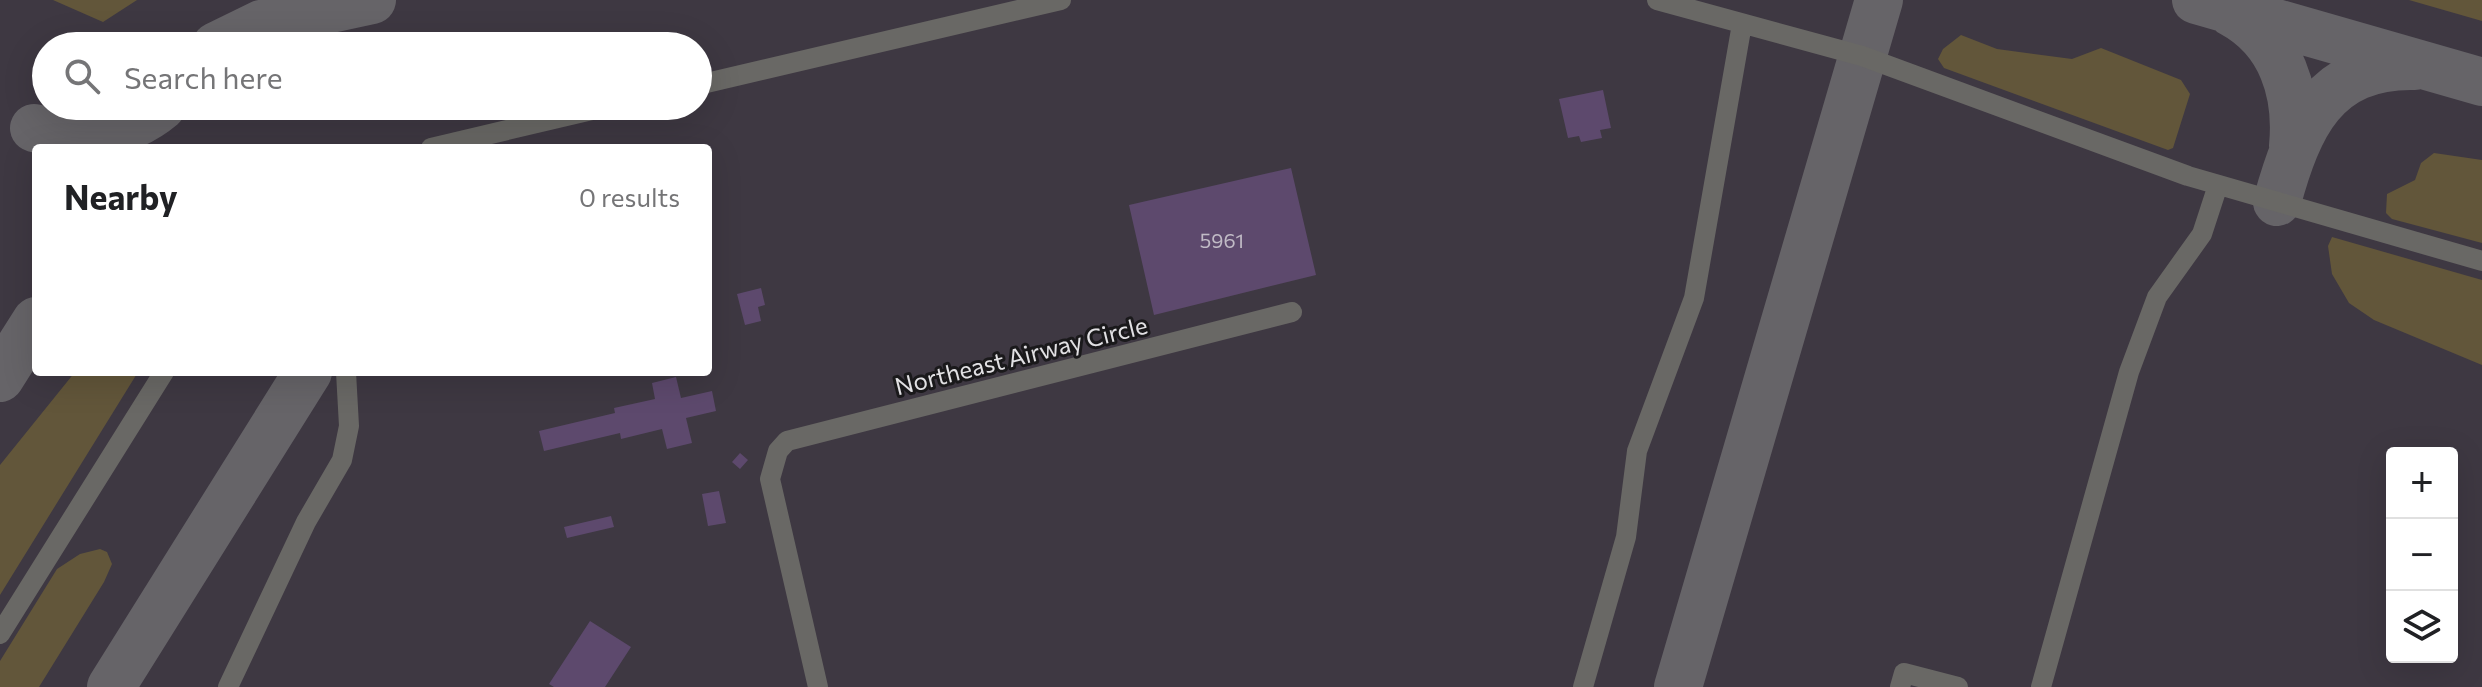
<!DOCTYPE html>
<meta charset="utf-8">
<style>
:root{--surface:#fff;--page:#f2f2f2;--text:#202124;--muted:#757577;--line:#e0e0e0}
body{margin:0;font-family:Commissioner,sans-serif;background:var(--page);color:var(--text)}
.controls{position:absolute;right:24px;bottom:24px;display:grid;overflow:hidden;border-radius:8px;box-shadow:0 8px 32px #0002}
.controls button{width:72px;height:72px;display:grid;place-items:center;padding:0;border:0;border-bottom:2px solid var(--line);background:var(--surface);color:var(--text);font:40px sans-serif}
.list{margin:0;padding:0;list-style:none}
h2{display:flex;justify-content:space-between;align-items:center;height:104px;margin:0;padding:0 32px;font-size:34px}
h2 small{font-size:26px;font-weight:400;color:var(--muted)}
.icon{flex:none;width:44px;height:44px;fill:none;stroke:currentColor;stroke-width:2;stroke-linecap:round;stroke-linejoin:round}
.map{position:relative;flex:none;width:2482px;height:687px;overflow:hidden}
.search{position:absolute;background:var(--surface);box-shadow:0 8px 32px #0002;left:32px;top:32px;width:680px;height:88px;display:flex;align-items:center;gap:20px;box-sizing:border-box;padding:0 28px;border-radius:44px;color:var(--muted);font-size:30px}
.panel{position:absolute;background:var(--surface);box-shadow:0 8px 32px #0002;left:32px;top:144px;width:680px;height:232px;border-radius:8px}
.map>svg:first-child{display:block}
.built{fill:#3e3842;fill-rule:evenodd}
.green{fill:#62563a}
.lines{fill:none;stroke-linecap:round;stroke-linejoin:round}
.taxiway{stroke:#666468;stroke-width:48}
.building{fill:#5d496d}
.minor{stroke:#696865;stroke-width:20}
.labels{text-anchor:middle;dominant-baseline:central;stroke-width:6;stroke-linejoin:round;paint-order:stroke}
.number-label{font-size:20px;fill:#c1bbc6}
.street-label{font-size:24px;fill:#e2e1e4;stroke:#1a191b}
</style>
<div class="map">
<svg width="2482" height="687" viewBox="0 0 2482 687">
<rect width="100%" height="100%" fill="#333035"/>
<path class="built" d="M 0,0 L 2482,0 L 2482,687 L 0,687 ZM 46,46 L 698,46 L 698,106 L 46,106 ZM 36,148 L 708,148 L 708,372 L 36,372 ZM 2392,453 L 2452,453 L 2452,657 L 2392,657 Z"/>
<path class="green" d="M 53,0 L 137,0 L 103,22 Z
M 2410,0 L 2482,0 L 2482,21 L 2409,0 Z
M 1961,35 L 1997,49 L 2072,59 L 2101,48 L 2181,80 L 2190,94 L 2173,148 L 2168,150 L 1944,68 L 1938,59 L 1943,49 Z
M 2434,153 L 2482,160 L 2482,243 L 2392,219 L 2386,213 L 2387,194 L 2415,180 L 2421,163 Z
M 2332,237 L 2482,280 L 2482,365 L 2374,320 L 2349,303 L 2332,274 L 2328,246 Z
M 75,372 L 138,372 L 0,595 L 0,465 Z
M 100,549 L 107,552 L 112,564 L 104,582 L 39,687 L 0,687 L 0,661 L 57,569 L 80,554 Z"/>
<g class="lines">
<path class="taxiway" d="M 2196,0 L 2482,82
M 2232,13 C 2282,40 2298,93 2293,146
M 216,46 L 261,24 L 372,0
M 34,128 C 79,140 125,137 162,106
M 2277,202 C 2298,126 2324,64 2415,66
M 0,378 L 36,321
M 111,687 L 308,372
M 1678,687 L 1879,0"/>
</g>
<path class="building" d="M 1603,90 L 1611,128 L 1600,130 L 1602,138 L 1581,142 L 1579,136 L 1568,138 L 1559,99 Z
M 1291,168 L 1316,275 L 1154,315 L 1129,205 Z
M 761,288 L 765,305 L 758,307 L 761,321 L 745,325 L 737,294 Z
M 676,377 L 681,398 L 712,391 L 716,411 L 686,418 L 692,443 L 667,449 L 662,429 L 621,439 L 620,433 L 544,451 L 539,431 L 615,413 L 614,408 L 655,399 L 652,383 Z
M 740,453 L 748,460 L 740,469 L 732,462 Z
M 719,491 L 726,523 L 708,526 L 702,494 Z
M 611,516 L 614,527 L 567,538 L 564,527 Z
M 590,621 L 631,647 L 605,687 L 554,687 L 549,684 Z"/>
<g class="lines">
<path class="minor" d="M 1657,0 L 1862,56 L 2188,176 L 2482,261
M 698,85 L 1061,0
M 431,148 L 609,106
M 0,634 L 164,372
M 228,687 L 306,522 L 342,460 L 349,426 L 346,372
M 818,687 L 770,479 L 778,451 L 787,441 L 1292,312
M 1583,687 L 1626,537 L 1637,451 L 1694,298 L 1742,24
M 1900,687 L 1904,673 L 1958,687
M 2041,687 L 2129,372 L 2157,297 L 2202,234 L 2218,185"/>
</g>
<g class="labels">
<g class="number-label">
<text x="1222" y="240">5961</text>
</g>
<g class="street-label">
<text transform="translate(1021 355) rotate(-14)">Northeast Airway Circle</text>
</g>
</g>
</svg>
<div class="controls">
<button>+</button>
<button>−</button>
<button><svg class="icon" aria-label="layers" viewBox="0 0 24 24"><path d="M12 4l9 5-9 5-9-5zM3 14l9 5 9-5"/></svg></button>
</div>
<div class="search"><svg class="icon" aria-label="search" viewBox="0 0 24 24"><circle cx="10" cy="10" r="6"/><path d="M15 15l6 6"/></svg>Search here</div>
<section class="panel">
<h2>Nearby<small>0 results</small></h2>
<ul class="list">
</ul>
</section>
</div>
